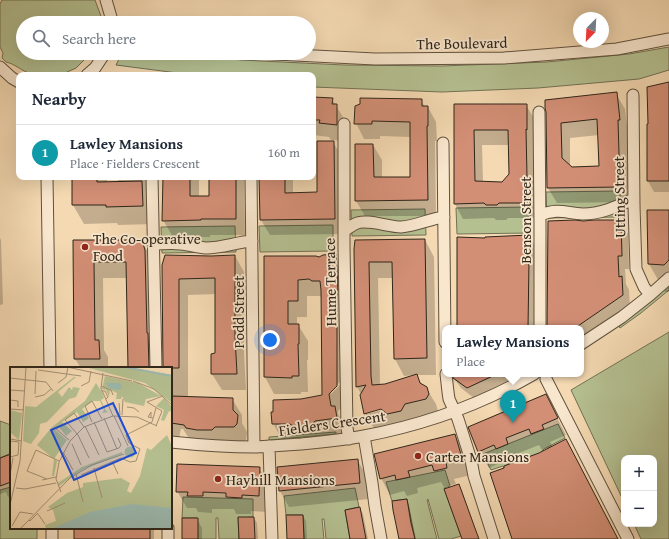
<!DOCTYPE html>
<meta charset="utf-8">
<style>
:root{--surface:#fff;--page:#f6f6f7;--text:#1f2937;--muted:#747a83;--line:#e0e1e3;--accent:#8f2418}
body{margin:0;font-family:"Gentium Book Plus",serif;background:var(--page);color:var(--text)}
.controls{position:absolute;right:12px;bottom:12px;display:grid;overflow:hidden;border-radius:8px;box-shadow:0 4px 16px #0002}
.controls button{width:36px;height:36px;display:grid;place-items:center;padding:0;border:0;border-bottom:1px solid var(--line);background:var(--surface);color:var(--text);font:20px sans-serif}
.compass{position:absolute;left:573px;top:12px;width:36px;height:36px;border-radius:50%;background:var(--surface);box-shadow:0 4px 16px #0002;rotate:204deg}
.you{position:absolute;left:270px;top:340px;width:14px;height:14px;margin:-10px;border:3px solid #fff;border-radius:50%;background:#1a73e8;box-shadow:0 0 0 6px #1a73e833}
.badge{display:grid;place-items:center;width:26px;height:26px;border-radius:50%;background:var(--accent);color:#fff;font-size:13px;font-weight:700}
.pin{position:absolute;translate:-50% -33px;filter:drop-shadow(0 1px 2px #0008)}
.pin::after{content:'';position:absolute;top:21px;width:14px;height:12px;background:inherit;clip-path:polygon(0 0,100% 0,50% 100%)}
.popup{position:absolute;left:442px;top:325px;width:142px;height:52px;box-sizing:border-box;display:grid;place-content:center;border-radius:8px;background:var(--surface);filter:drop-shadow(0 1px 3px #0005);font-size:13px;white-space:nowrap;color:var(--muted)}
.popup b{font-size:15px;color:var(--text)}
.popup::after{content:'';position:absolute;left:50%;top:100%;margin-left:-8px;border:8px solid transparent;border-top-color:var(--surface)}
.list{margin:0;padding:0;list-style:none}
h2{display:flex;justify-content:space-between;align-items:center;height:52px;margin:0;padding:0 16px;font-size:17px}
h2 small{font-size:13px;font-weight:400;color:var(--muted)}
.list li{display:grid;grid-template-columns:26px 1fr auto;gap:12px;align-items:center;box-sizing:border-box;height:56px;padding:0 16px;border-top:1px solid var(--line)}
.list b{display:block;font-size:15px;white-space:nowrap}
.list p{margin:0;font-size:13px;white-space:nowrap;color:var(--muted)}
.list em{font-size:13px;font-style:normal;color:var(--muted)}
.icon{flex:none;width:22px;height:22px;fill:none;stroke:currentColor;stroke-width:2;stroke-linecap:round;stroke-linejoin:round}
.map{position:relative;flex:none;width:669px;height:539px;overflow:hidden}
.search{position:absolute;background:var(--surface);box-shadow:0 4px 16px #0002;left:16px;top:16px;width:300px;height:44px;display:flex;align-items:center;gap:10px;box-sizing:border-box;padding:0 14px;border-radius:22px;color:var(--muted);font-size:15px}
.panel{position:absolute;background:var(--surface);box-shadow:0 4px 16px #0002;left:16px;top:72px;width:300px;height:108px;border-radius:8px}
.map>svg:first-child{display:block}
.green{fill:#b5c091;stroke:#727255}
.shadow{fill:#0003;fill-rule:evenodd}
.building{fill:#d38f76;stroke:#2f2519;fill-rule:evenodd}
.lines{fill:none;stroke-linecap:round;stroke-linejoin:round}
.minor-casing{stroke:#60523f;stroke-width:13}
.minor{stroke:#f8e6cd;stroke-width:11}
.poi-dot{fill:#8f2418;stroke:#f8e6cd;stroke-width:1.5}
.labels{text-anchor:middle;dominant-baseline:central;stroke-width:3.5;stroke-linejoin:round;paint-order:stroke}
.street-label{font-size:15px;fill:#2f2519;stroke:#f8e6cd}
.poi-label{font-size:15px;fill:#2f2519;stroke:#f8e6cd;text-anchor:start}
.inset-river{fill:none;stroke:#9cbab0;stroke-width:2}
.inset-road{fill:none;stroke:#a59175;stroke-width:1}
.view{fill:#1d4ed8;fill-opacity:0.15;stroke:#1d4ed8;stroke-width:2}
.inset-edge{fill:none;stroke:#2f2519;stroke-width:2}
</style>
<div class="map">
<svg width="669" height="539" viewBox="0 0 669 539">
<rect width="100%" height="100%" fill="#f4d9b2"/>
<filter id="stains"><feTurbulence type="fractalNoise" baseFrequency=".005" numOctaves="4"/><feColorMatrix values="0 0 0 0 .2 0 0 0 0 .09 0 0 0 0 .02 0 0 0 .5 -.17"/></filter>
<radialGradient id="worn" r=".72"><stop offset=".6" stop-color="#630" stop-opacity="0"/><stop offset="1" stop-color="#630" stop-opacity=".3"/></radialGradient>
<path class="green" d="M 2,0 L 95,0 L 102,19 L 102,23 L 23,23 L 23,53 L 96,53 L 92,57 L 87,57 L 76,68 L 65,73 L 64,75 C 54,75 40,77 31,74 C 22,71 15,64 6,62 L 2,58 L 3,53 L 0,47 L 0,4 Z
M 669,47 L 669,70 L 639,79 L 538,88 L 442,92 L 313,87 L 313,75 L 193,75 L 116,65 L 122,53 L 188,53 L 241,60 L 344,65 L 442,66 L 547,62 L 629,54 Z
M 620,191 L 621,217 L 547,218 L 546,192 Z
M 530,207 L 531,233 L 457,234 L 456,208 Z
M 425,209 L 426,235 L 352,236 L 351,210 Z
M 333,225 L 333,251 L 260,252 L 259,226 Z
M 235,226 L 236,252 L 162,253 L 161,227 Z
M 669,285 L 669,290 L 641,313 L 620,328 L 618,324 Z
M 669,332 L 669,539 L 641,539 L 634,524 L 654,524 L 654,458 L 624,458 L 624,502 L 571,390 Z
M 0,421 L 11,425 L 11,453 L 0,458 Z
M 558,424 L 565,438 L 544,449 L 541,452 L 553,465 L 504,468 L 503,466 L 491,470 L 483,454 Z
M 336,432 L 336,434 L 269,440 L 269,437 Z
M 445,470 L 450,486 L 444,488 L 461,536 L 451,539 L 439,539 L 428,499 L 427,500 L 437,539 L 415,539 L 407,499 L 392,501 L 386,482 Z
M 11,487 L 11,528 L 37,528 L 37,539 L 0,539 L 0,490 Z
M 355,488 L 359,507 L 345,510 L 350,539 L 326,539 L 324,519 L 322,519 L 324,539 L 304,539 L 303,515 L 286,515 L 284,496 Z
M 183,497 L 253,499 L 253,517 L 238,518 L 239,539 L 219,539 L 218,518 L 216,518 L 216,539 L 198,539 L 197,518 L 182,518 Z"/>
<path class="shadow" d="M 669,83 L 669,192 L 654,192 L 648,181 Z
M 616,94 L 625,109 L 628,135 L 627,136 L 629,202 L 557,203 L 548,188 L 547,112 ZM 599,135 L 600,167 L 571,168 L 570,167 L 570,138 Z
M 313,98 L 332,99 L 346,122 L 346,141 L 331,140 L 329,137 L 313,135 Z
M 421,100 L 425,107 L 428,107 L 436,122 L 437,141 L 435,141 L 436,216 L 365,216 L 356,201 L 373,145 L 382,160 L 382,178 L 411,178 L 411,137 L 380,136 L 380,139 L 364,139 L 356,123 Z
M 455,105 L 526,105 L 535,120 L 536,218 L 508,218 L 506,220 L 496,220 L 494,218 L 463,219 L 455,204 ZM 482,145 L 510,145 L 510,175 L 503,183 L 483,182 Z
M 333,142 L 342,157 L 343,234 L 270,235 L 261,220 L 260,177 L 293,177 L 293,193 L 318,193 Z
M 73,177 L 107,177 L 107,182 L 118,182 L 118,177 L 154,177 L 153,224 L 118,225 L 117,223 L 84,224 L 73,205 Z
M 163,177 L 199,177 L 199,197 L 210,197 L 210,177 L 244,177 L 245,235 L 210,235 L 210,237 L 173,237 L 163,220 Z
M 669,211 L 669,292 L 665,292 L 649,264 Z
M 621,221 L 628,234 L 629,269 L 625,269 L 626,284 L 629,290 L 630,309 L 581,342 L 581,328 L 548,328 Z
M 529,236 L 535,246 L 535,271 L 534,271 L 534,328 L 458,328 L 485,239 Z
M 0,238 L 1,240 L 3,304 L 0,305 Z
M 425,240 L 434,257 L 436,375 L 416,375 L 422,385 L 426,388 L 436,404 L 438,411 L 436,415 L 375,430 L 365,413 L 361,394 L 357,387 L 355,249 ZM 378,278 L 394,278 L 395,359 L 404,376 L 414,375 L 385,385 L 380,385 ZM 385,407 L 386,409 L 366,414 L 369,411 Z
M 74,241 L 141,241 L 151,257 L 158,368 L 129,368 L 127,278 L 103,278 L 104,350 L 108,357 L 108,368 L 81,368 L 75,359 Z
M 235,256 L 244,272 L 244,353 L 246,390 L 222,390 L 212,374 L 216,354 L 216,294 L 188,295 L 188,398 L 232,399 L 242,415 L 242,423 L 247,432 L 246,440 L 243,443 L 190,440 L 183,429 L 181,429 L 178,442 L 171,432 L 171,368 L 164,368 L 163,266 L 211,257 Z
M 335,256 L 345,272 L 346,403 L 338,411 L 338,414 L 344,423 L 346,435 L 282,440 L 273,423 L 301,400 L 323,396 L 322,297 L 319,296 L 307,296 L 307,317 L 297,317 L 297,325 L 298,325 L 308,341 L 308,360 L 307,360 L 308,392 L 301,392 L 301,394 L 274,394 L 265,377 L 265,257 L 319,258 ZM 340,382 L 342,383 L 331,394 L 331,391 Z
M 454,374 L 520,374 L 514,376 L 513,378 L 474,398 L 461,388 L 454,378 Z
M 545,395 L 566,435 L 550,442 L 553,447 L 617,539 L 513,539 L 505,469 L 507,466 L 504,461 L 489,468 L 479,451 ZM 539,445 L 542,450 L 547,448 L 548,450 L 517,462 L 514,455 Z
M 455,435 L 464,452 L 471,475 L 454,479 L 456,484 L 444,487 L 441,482 L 417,488 L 418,493 L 407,496 L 404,491 L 390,495 L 381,478 Z
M 11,455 L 11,496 L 8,497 L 6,492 L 0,494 L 0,459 Z
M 357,460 L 367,476 L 369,499 L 289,507 L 280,491 Z
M 259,468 L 269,485 L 268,512 L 251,511 L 251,514 L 236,514 L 234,509 L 212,509 L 212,513 L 198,512 L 196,508 L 187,508 L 177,491 Z
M 459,485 L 462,491 L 479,539 L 463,539 Z
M 406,500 L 409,505 L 416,539 L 400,539 Z
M 360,508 L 363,514 L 368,539 L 351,539 Z
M 303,516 L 306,521 L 307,539 L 288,539 Z
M 254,518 L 257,523 L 258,539 L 240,539 Z
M 197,519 L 202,528 L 202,539 L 183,539 Z
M 75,528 L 154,528 L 154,539 L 75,539 Z"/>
<path class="building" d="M 669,82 L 669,181 L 647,181 L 647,124 L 648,124 L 647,87 Z
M 617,92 L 620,120 L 618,120 L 620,187 L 547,188 L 546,112 L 545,108 L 545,100 ZM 597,119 L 599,166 L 572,167 L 562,158 L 561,123 Z
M 313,97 L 333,98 L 332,104 L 337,104 L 337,125 L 319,123 L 320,120 L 313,120 Z
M 360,98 L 422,99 L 422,106 L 428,106 L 428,126 L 427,126 L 428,200 L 355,201 L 355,144 L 373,144 L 374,177 L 410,177 L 410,122 L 372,121 L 372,124 L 354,124 L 355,106 L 360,104 Z
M 454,104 L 527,104 L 527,130 L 526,129 L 527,177 L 528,177 L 528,203 L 499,203 L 497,205 L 486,205 L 484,203 L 454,204 ZM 474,130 L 508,130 L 509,174 L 502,182 L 475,181 Z
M 317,141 L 334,141 L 335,219 L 260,220 L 259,177 L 285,177 L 285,193 L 317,192 Z
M 72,177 L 97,177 L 97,182 L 142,181 L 143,206 L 106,207 L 106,205 L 72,205 Z
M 163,177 L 190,177 L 190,196 L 209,196 L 209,177 L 236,177 L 236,219 L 201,219 L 201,220 L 162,221 Z
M 647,210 L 669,210 L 669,260 L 664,265 L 648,264 Z
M 575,220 L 583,221 L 594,220 L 621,220 L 622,256 L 618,256 L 619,277 L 622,276 L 623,295 L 575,328 L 547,328 L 548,221 Z
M 529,235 L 530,261 L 529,261 L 528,328 L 457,328 L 457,237 L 485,238 L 485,237 Z
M 425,239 L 427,358 L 394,359 L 392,262 L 369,262 L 371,376 L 372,385 L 385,384 L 417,374 L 420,383 L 427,387 L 429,394 L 426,399 L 405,404 L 401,411 L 387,414 L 381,409 L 364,414 L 360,395 L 366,385 L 356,387 L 354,249 L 355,240 Z
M 73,240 L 142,240 L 145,250 L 147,333 L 148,333 L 149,368 L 128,368 L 126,262 L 94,262 L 95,340 L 99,340 L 100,359 L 74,359 Z
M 336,254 L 338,290 L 337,290 L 337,386 L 329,394 L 331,406 L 335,406 L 337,418 L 315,421 L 310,427 L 296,428 L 290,424 L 272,424 L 271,412 L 273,412 L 273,400 L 301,399 L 322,395 L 321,290 L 320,281 L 312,281 L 309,279 L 298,280 L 298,301 L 288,301 L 288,324 L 299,324 L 299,344 L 298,344 L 299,376 L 292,376 L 292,378 L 264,377 L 264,256 L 316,256 L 319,257 L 323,255 Z
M 165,255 L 211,256 L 235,255 L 235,336 L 237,374 L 211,374 L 211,354 L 215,353 L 215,278 L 179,279 L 179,368 L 163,368 L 162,265 Z
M 453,374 L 497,374 L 467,388 L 453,378 Z
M 546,394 L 558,418 L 542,425 L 544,429 L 531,434 L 529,429 L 506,438 L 508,444 L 496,449 L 494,445 L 478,452 L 468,427 Z
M 171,396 L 233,398 L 233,410 L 238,415 L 237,424 L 234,427 L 215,427 L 212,430 L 197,430 L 186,428 L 184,425 L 171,423 Z
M 455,434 L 462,458 L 446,462 L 447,468 L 434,471 L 432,465 L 408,471 L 410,477 L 396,480 L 395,475 L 380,479 L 374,454 Z
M 566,439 L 618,539 L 512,539 L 490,473 L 504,468 L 504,466 L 539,453 Z
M 11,454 L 11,482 L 0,486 L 0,458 Z
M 358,459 L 360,483 L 279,491 L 277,467 Z
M 177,464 L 260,467 L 259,496 L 242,495 L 242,498 L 226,497 L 226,493 L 203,492 L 203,496 L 187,496 L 188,492 L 176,492 Z
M 459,484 L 476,531 L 479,539 L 462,539 L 444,489 Z
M 407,499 L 411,523 L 415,539 L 399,539 L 393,510 L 392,501 Z
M 360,507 L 366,539 L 350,539 L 345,510 Z
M 286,515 L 303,515 L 304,539 L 287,539 Z
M 238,517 L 254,517 L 255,539 L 239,539 Z
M 182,518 L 198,518 L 198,539 L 182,539 Z
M 74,528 L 150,528 L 150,539 L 74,539 Z"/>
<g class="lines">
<g class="minor-casing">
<path id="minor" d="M 106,0 L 111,17 L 111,23
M 255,53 L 375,59 L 504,58 L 617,49 L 669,39
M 0,67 L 12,78 L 19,82
M 87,75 L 95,68 L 105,53
M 633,95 L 634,206 L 636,269 L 644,287 L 650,295
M 539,112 L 540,226 L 540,328
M 344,124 L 344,246 L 347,428 L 349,439
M 443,143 L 445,342
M 47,177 L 50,368
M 152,177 L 156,368
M 251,177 L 254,447
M 540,215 C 559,208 565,213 583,214 C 601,214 618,206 634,199
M 344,231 C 347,229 351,226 355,224 C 365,218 388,227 401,227 C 416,226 429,219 444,217
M 153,244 C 162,244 172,243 181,244 C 190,245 197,247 206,248 C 222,248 237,242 252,241
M 581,344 L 622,317 L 650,295 L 669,278
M 446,374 L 448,392 L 449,399 L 458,419 L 471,460 L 474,476 L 494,539
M 546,379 L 628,539
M 364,436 L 372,483 L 375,506 L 381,539
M 171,442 C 199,445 227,447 256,447 C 271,446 286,445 301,444 C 322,442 343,440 364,436 C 423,425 482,404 534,374
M 269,446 L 272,539
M 52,528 L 52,539
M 168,539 L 168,528"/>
</g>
<use href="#minor" class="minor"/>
</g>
<g class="poi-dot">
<circle cx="85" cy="247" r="4"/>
<circle cx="418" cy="456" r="4"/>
<circle cx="218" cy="479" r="4"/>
</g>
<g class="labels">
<g class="street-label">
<text transform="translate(462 43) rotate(-1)">The Boulevard</text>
<text transform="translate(619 197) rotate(-91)">Utting Street</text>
<text transform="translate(525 220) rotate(-90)">Benson Street</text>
<text transform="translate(330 282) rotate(-91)">Hume Terrace</text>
<text transform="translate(238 312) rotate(-90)">Podd Street</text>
<text transform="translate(332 423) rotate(-8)">Fielders Crescent</text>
</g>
<g class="poi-label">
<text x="93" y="238">The Co-operative<tspan x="93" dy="17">Food</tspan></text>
<text x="426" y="456">Carter Mansions</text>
<text x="226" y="479">Hayhill Mansions</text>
</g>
</g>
<g transform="translate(10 367)">
<rect width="162" height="162" fill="#f4d9b2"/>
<path d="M 75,0 L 118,0 L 162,8 L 162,36 L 135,16 ZM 95,9 L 128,16 L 151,29 L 136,32 L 134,39 L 115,35 L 112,29 L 111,32 L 106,32 L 107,26 L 100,23 L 99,30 L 96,23 L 92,22 ZM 64,10 L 66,10 L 48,25 L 52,30 L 59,20 L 62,23 L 63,20 L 70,21 L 66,30 L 59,32 L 37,55 L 30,57 L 29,66 L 21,77 L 13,74 L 15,39 L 26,40 ZM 86,16 L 91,24 L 90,18 L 94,31 L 91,33 L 96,44 L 99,45 L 92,46 L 94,43 L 90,34 L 83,34 L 72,42 L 79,51 L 73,55 L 67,45 L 52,55 L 62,64 L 56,69 L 49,60 L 44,62 L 57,73 L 44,92 L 47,94 L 44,109 L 42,109 L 44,92 L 27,78 L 42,60 L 75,34 ZM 154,31 L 162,40 L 162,45 L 159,44 L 154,54 L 151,53 L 154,43 L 146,39 ZM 0,43 L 12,46 L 9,73 L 0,65 ZM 157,68 L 162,79 L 162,162 L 36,162 L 35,158 L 46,154 L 43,143 L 38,140 L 57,126 L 73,120 L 73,116 L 111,111 L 120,116 L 117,124 L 121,126 L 130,109 L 137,81 L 141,83 ZM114.5 85a5.5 5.5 0 1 1 11 0a5.5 5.5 0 1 1-11 0ZM 112,85 L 112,87 L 72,103 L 49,119 L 48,116 L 72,100 Z" fill="#b5c091"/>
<path d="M 96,16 L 110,16 L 112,21 L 108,23 L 99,21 ZM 122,137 L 162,141 L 162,162 L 41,162 L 80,145 Z" fill="#9cbab0"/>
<path class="inset-river" d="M 114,0 L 162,9"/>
<path class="inset-road" d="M 57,0 L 122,14M 28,3 L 71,9M 93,6 L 91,21 L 103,49M 0,11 L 36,15 L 43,24M 123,14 L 144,22 L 162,38M 48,16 L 56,10 L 58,0M 71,19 L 79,15 L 81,4M 91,19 L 101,23 L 103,28M 0,23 L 15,24M 92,24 L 95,24 L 98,30 L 96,32M 25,27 L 26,4M 25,30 L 34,28 L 41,22M 0,33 L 8,34 L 8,40M 109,36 L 110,48M 117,40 L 124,41 L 129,45M 0,42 L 14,43M 112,48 L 113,32M 104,49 L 118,79M 141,50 L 141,45 L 138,50 L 143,51M 94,51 L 107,82M 82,55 L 75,39 L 82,34 L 92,52M 84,55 L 97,85 L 109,81 L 111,78 L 108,71M 75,59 L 89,88M 146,59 L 152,44 L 137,35 L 153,29M 74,60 L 64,46 L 55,53 L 68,68 L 79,91M 45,61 L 59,73M 0,72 L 12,74M 0,74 L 9,75 L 8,88 L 0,90M 62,77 L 71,98M 53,85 L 63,103M 102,94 L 108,107M 84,101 L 92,131M 66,107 L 73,135M 0,108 L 3,91M 71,108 L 111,91 L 120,95 L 126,94 L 130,82 L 119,76 L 116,68 L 142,55 L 146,41M 37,112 L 17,104 L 26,83 L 49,94M 32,113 L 46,110M 6,121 L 15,122 L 46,116M 51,125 L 46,112 L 49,95 L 60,74 L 74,60 L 103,49 L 127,50 L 147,59M 0,138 L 10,94 L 16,0M 37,144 L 55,136M 28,147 L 35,157M 19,153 L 20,154 L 28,146M 2,159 L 10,145 L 23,147M 10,162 L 60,111 L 82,98 L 114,87"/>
<path class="view" d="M 103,36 L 126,86 L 64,113 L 41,63 Z"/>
<rect width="162" height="162" class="inset-edge"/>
</g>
<rect width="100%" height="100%" filter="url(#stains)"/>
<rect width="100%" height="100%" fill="url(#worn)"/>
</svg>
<div class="controls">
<button>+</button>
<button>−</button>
</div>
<svg class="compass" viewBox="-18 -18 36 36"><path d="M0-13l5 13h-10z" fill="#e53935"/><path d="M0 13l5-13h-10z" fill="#747a83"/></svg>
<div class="you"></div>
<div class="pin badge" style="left:513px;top:423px;background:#0f9aa8">1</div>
<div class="popup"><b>Lawley Mansions</b>Place</div>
<div class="search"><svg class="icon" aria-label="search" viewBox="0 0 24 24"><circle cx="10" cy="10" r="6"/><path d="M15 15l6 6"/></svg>Search here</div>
<section class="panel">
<h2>Nearby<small></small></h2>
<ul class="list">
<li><span class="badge" style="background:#0f9aa8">1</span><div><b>Lawley Mansions</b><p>Place · Fielders Crescent</p></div><em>160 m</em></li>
</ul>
</section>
</div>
